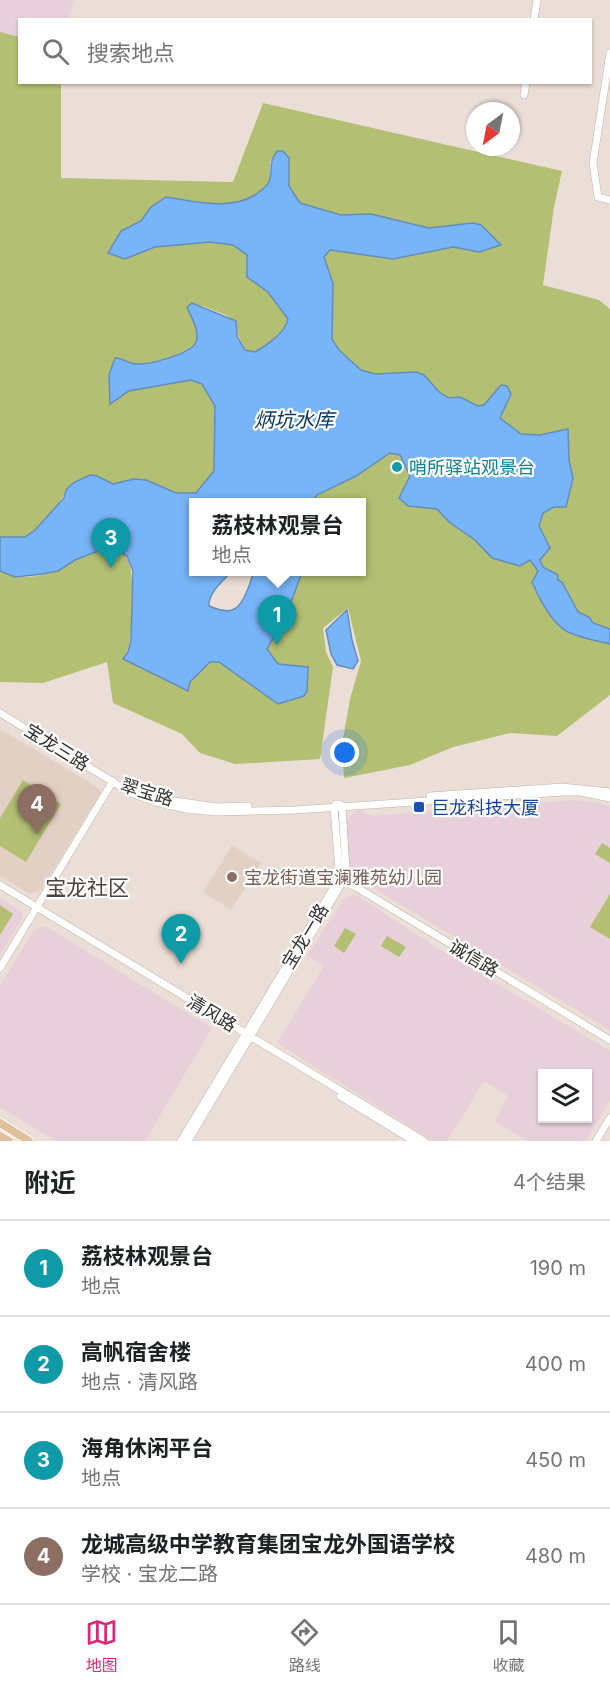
<!DOCTYPE html>
<html lang="zh">
<meta charset="utf-8">
<style>
:root{--surface:#fff;--page:#f6f6f6;--text:#202124;--muted:#757577;--line:#e0e0e0;--accent:#db2777}
body{margin:0;font-family:Inter,"Noto Sans SC",sans-serif;background:var(--page);color:var(--text)}
.controls{position:absolute;right:18px;bottom:18px;display:grid;overflow:hidden;border-radius:0px;box-shadow:0 2px 4px #0004}
.controls button{width:54px;height:54px;display:grid;place-items:center;padding:0;border:0;border-bottom:2px solid var(--line);background:var(--surface);color:var(--text);font:30px sans-serif}
.compass{position:absolute;left:466px;top:102px;width:54px;height:54px;border-radius:50%;background:var(--surface);box-shadow:0 2px 4px #0004;rotate:212deg}
.you{position:absolute;left:345px;top:753px;width:21px;height:21px;margin:-15px;border:4px solid #fff;border-radius:50%;background:#1a73e8;box-shadow:0 0 0 9px #1a73e833}
.badge{display:grid;place-items:center;width:39px;height:39px;border-radius:50%;background:var(--accent);color:#fff;font-size:20px;font-weight:700}
.pin{position:absolute;translate:-50% -50px;filter:drop-shadow(0 2px 3px #0008)}
.pin::after{content:'';position:absolute;top:32px;width:21px;height:18px;background:inherit;clip-path:polygon(0 0,100% 0,50% 100%)}
.popup{position:absolute;left:189px;top:498px;width:177px;height:78px;box-sizing:border-box;display:grid;place-content:center;border-radius:0px;background:var(--surface);filter:drop-shadow(0 2px 4px #0005);font-size:20px;white-space:nowrap;color:var(--muted)}
.popup b{font-size:22px;color:var(--text)}
.popup::after{content:'';position:absolute;left:50%;top:100%;margin-left:-12px;border:12px solid transparent;border-top-color:var(--surface)}
.list{margin:0;padding:0;list-style:none}
h2{display:flex;justify-content:space-between;align-items:center;height:78px;margin:0;padding:0 24px;font-size:26px}
h2 small{font-size:20px;font-weight:400;color:var(--muted)}
.list li{display:grid;grid-template-columns:39px 1fr auto;gap:18px;align-items:center;box-sizing:border-box;height:96px;padding:0 24px;border-top:2px solid var(--line)}
.list b{display:block;font-size:22px;white-space:nowrap}
.list p{margin:0;font-size:20px;white-space:nowrap;color:var(--muted)}
.list em{font-size:20px;font-style:normal;color:var(--muted)}
.icon{flex:none;width:33px;height:33px;fill:none;stroke:currentColor;stroke-width:2;stroke-linecap:round;stroke-linejoin:round}
.map{position:relative;flex:none;width:610px;height:1141px;overflow:hidden}
.search{position:absolute;background:var(--surface);box-shadow:0 2px 4px #0004;left:18px;right:18px;top:18px;height:66px;display:flex;align-items:center;gap:15px;box-sizing:border-box;padding:0 21px;border-radius:0px;color:var(--muted);font-size:22px}
.sheet{height:462px;background:var(--surface)}
nav{display:flex;justify-content:space-around;align-items:center;box-sizing:border-box;height:84px;border-top:2px solid var(--line);background:var(--surface);font-size:16px;color:var(--muted)}
nav a{display:grid;justify-items:center;gap:3px}
nav .on{color:var(--accent)}
.map>svg:first-child{display:block}
.industrial{fill:#e7d0da;fill-rule:evenodd}
.built{fill:#e3d0c4}
.green{fill:#b3bf73}
.water{fill:#78b5f8;stroke:#648dbb;stroke-width:1.5}
.lines{fill:none;stroke-linecap:round;stroke-linejoin:round}
.minor-casing{stroke:#bfb3ab;stroke-width:8}
.major-casing{stroke:#fff;stroke-width:10}
.minor{stroke:#fff;stroke-width:7}
.major{stroke:#dfc09a;stroke-width:8}
.culture-dot{fill:#0f9aa8;stroke:#fff;stroke-width:2}
.transit-dot{fill:#1a4fb4;stroke:#fff;stroke-width:2}
.education-dot{fill:#8d6e63;stroke:#fff;stroke-width:2}
.labels{text-anchor:middle;dominant-baseline:central;stroke-width:4.5;stroke-linejoin:round;paint-order:stroke}
.culture-label{font-size:18px;fill:#0d838f;stroke:#fff;text-anchor:start}
.street-label{font-size:18px;fill:#34302d;stroke:#fff}
.transit-label{font-size:18px;fill:#164399;stroke:#fff;text-anchor:start}
.education-label{font-size:18px;fill:#785e54;stroke:#fff;text-anchor:start}
.water-label{font-size:20px;font-style:italic;fill:#0a3660;stroke:#fff}
.quarter-label{font-size:21px;fill:#4c423c;stroke:#fff}
</style>
<div class="map">
<svg width="610" height="1141" viewBox="0 0 610 1141">
<rect width="100%" height="100%" fill="#ebded6"/>
<path class="industrial" d="M 0,0 L 74,0 L 69,19 L 20,20 L 19,37 L 0,32 Z
M 574,800 L 594,802 L 610,806 L 610,1030 L 358,879 L 350,870 L 345,821 L 358,809 L 371,816 Z
M 354,894 L 441,950 L 610,1051 L 610,1100 L 586,1141 L 528,1141 L 495,1122 L 508,1096 L 484,1081 L 447,1141 L 433,1141 L 277,1043 L 324,966 L 307,956 L 343,900 ZM 542,1074 L 588,1074 L 588,1118 L 542,1118 Z
M 0,898 L 21,911 L 23,918 L 0,955 Z
M 45,926 L 212,1028 L 145,1141 L 56,1141 L 0,1107 L 0,985 L 34,930 Z"/>
<path class="built" d="M 0,729 L 96,786 L 101,793 L 40,891 L 29,894 L 0,876 Z
M 232,845 L 261,863 L 231,910 L 203,892 Z"/>
<path class="green" d="M 0,32 L 19,37 L 20,82 L 61,83 L 61,178 L 233,182 L 263,103 L 562,171 L 554,207 L 543,285 L 599,300 L 610,309 L 610,629 L 593,623 L 589,617 L 578,612 L 562,582 L 558,580 L 558,575 L 543,566 L 540,560 L 550,548 L 539,526 L 543,513 L 554,507 L 566,506 L 573,479 L 569,460 L 568,429 L 540,435 L 521,434 L 500,418 L 511,394 L 501,385 L 484,405 L 478,406 L 460,397 L 450,398 L 440,393 L 424,375 L 416,372 L 375,374 L 361,370 L 339,350 L 332,339 L 333,283 L 324,257 L 330,250 L 393,259 L 453,247 L 479,252 L 501,244 L 473,223 L 429,228 L 371,214 L 341,215 L 300,203 L 289,186 L 289,158 L 270,161 L 270,181 L 265,188 L 244,202 L 216,204 L 166,197 L 151,207 L 141,221 L 121,231 L 125,258 L 155,247 L 210,242 L 233,245 L 247,255 L 247,277 L 268,292 L 288,319 C 286,332 267,346 255,352 L 246,350 L 228,316 L 203,306 L 187,307 C 191,317 198,327 197,339 C 195,352 146,367 133,364 C 129,363 124,360 120,358 L 110,387 L 110,403 L 129,391 L 166,383 L 191,379 L 202,384 L 215,406 L 214,471 L 197,493 L 176,493 L 146,480 L 134,479 L 113,484 L 97,476 L 66,490 C 63,501 36,534 25,537 C 18,539 7,537 0,537 Z
M 390,453 L 400,455 L 410,476 L 400,497 L 408,506 L 437,509 L 449,522 L 475,540 L 492,558 L 530,560 L 538,571 L 532,582 L 536,592 L 567,632 L 610,644 L 610,695 L 557,736 L 510,733 L 453,747 L 410,765 L 344,778 L 342,745 L 350,699 L 361,661 L 348,608 L 323,628 L 326,652 L 333,667 L 320,759 L 235,764 L 200,753 L 182,734 L 113,703 L 107,662 L 43,683 L 0,682 L 0,571 C 6,572 12,577 17,577 C 29,578 48,575 59,570 C 64,568 69,563 74,560 C 113,539 134,544 132,591 C 131,613 134,639 124,659 L 187,690 L 190,682 L 210,661 L 219,662 L 278,704 L 301,667 L 278,664 L 267,649 L 286,616 L 302,572 L 361,572 L 361,502 L 312,502 L 316,495 L 356,476 Z
M 23,780 L 61,804 L 26,862 L 0,846 L 0,818 Z
M 602,843 L 610,848 L 610,863 L 595,854 Z
M 610,894 L 610,939 L 590,927 Z
M 0,905 L 13,914 L 0,935 Z
M 345,928 L 356,934 L 344,953 L 334,946 Z
M 387,936 L 406,947 L 399,957 L 381,946 Z"/>
<path class="water" d="M 277,151 L 283,151 L 289,158 L 289,186 L 300,203 L 341,215 L 371,214 L 429,228 L 473,223 L 481,225 L 501,245 L 479,252 L 453,247 L 393,259 L 330,250 L 324,257 L 333,283 L 332,339 L 339,350 L 361,370 L 375,374 L 416,372 L 424,375 L 440,393 L 449,398 L 460,397 L 478,406 L 484,405 L 501,385 L 507,386 L 511,394 L 500,418 L 521,434 L 540,435 L 568,429 L 569,460 L 573,478 L 566,507 L 554,507 L 543,513 L 539,526 L 550,548 L 540,560 L 543,567 L 558,575 L 558,580 L 562,582 L 578,612 L 589,617 L 593,623 L 610,629 L 610,644 C 597,641 581,638 568,632 C 552,624 539,598 532,582 L 538,571 L 530,560 L 520,566 L 492,558 L 475,540 L 449,522 L 437,509 L 408,506 L 399,498 L 410,476 L 400,455 L 390,453 L 356,476 L 317,495 L 312,502 L 193,502 L 193,572 L 231,572 C 223,581 208,593 209,606 C 230,615 239,612 247,591 C 250,584 252,579 253,572 L 302,572 L 286,616 L 267,649 L 278,664 L 308,667 L 307,691 L 304,696 L 278,704 L 219,662 L 210,662 L 190,682 L 188,691 L 123,659 L 128,652 L 131,640 L 133,571 L 127,556 L 119,551 L 103,549 L 75,560 L 58,571 L 43,574 L 15,577 L 0,571 L 0,537 L 25,537 L 35,530 L 64,498 L 66,490 L 73,483 L 90,475 L 97,476 L 113,484 L 134,479 L 146,480 L 176,493 L 196,493 L 214,471 L 215,406 L 202,384 L 191,380 L 129,391 L 110,404 L 109,375 L 115,358 C 123,358 129,364 136,364 C 149,365 191,354 196,342 C 200,331 191,317 187,307 L 192,303 L 236,321 L 237,336 L 245,350 L 255,352 C 266,346 286,332 288,319 L 268,292 L 247,277 L 247,255 L 233,245 L 210,242 L 155,247 L 125,259 L 108,253 L 121,231 L 141,221 L 151,207 L 166,197 C 195,201 229,211 255,195 C 260,191 266,188 269,182 C 274,170 267,165 277,151 Z
M 347,610 L 352,640 L 358,661 L 353,669 L 337,665 L 331,654 L 326,630 Z"/>
<g class="lines">
<g class="minor-casing">
<path id="minor" d="M 534,20 L 537,0
M 610,53 L 593,163 L 598,197 L 610,200
M 524,95 L 526,82
M 0,713 L 131,793 L 156,802 L 186,809 L 216,812 L 295,810 L 562,792 L 580,792 L 610,798
M 430,796 L 562,787 L 610,792
M 175,801 L 217,807 L 248,806
M 339,879 L 356,887 L 610,1040
M 0,885 L 424,1141
M 0,968 L 113,781
M 340,1096 L 414,1141
M 181,1141 L 334,887 L 339,870 L 334,807 L 336,804
M 188,1141 L 343,881 L 346,870 L 342,806 L 339,804
M 596,1141 L 610,1118"/>
</g>
<g class="major-casing">
<path id="major" d="M 0,1123 L 29,1141
M 0,1136 L 9,1141"/>
</g>
<use href="#minor" class="minor"/>
<use href="#major" class="major"/>
</g>
<circle class="culture-dot" cx="397" cy="467" r="6"/>
<rect class="transit-dot" x="413" y="801" width="12" height="12" rx="3"/>
<circle class="education-dot" cx="232" cy="877" r="6"/>
<g class="labels">
<g class="culture-label">
<text x="409" y="467">哨所驿站观景台</text>
</g>
<g class="street-label">
<text transform="translate(57 747) rotate(32)">宝龙三路</text>
<text transform="translate(147 792) rotate(17)">翠宝路</text>
<text transform="translate(305 936) rotate(-59)">宝龙一路</text>
<text transform="translate(474 958) rotate(31)">诚信路</text>
<text transform="translate(212 1013) rotate(31)">清风路</text>
</g>
<g class="transit-label">
<text x="431" y="807">巨龙科技大厦</text>
</g>
<g class="education-label">
<text x="244" y="877">宝龙街道宝澜雅苑幼儿园</text>
</g>
<g class="water-label">
<text x="294" y="420">炳坑水库</text>
</g>
<g class="quarter-label">
<text x="87" y="887">宝龙社区</text>
</g>
</g>
</svg>
<div class="controls">
<button><svg class="icon" aria-label="layers" viewBox="0 0 24 24"><path d="M12 4l9 5-9 5-9-5zM3 14l9 5 9-5"/></svg></button>
</div>
<svg class="compass" viewBox="-18 -18 36 36"><path d="M0-13l5 13h-10z" fill="#e53935"/><path d="M0 13l5-13h-10z" fill="#757577"/></svg>
<div class="you"></div>
<div class="pin badge" style="left:277px;top:645px;background:#0f9aa8">1</div>
<div class="popup"><b>荔枝林观景台</b>地点</div>
<div class="pin badge" style="left:181px;top:964px;background:#0f9aa8">2</div>
<div class="pin badge" style="left:111px;top:568px;background:#0f9aa8">3</div>
<div class="pin badge" style="left:37px;top:834px;background:#8d6e63">4</div>
<div class="search"><svg class="icon" aria-label="search" viewBox="0 0 24 24"><circle cx="10" cy="10" r="6"/><path d="M15 15l6 6"/></svg>搜索地点</div>
</div>
<section class="sheet">
<h2>附近<small>4个结果</small></h2>
<ul class="list">
<li><span class="badge" style="background:#0f9aa8">1</span><div><b>荔枝林观景台</b><p>地点</p></div><em>190 m</em></li>
<li><span class="badge" style="background:#0f9aa8">2</span><div><b>高帆宿舍楼</b><p>地点 · 清风路</p></div><em>400 m</em></li>
<li><span class="badge" style="background:#0f9aa8">3</span><div><b>海角休闲平台</b><p>地点</p></div><em>450 m</em></li>
<li><span class="badge" style="background:#8d6e63">4</span><div><b>龙城高级中学教育集团宝龙外国语学校</b><p>学校 · 宝龙二路</p></div><em>480 m</em></li>
</ul>
</section>
<nav>
<a class="on"><svg class="icon" aria-label="map" viewBox="0 0 24 24"><path d="M3 6l6-2 6 2 6-2v14l-6 2-6-2-6 2zM9 4v14M15 6v14"/></svg>地图</a>
<a><svg class="icon" aria-label="directions" viewBox="0 0 24 24"><path d="M12 3l9 9-9 9-9-9zM9 14v-3h6M13 9l2 2-2 2"/></svg>路线</a>
<a><svg class="icon" aria-label="saved" viewBox="0 0 24 24"><path d="M7 4h10v16l-5-4-5 4z"/></svg>收藏</a>
</nav>
